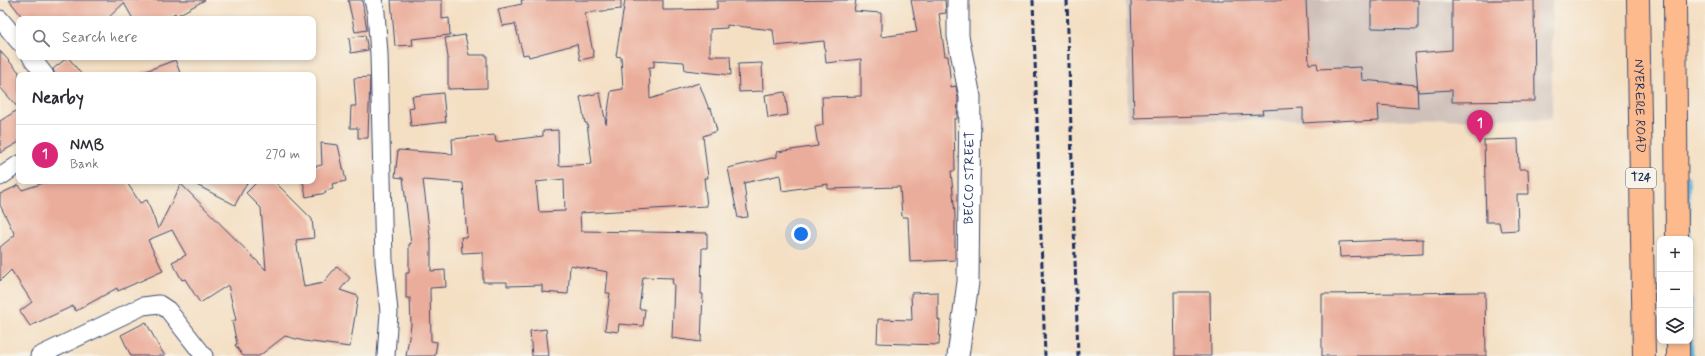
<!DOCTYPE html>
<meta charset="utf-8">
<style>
:root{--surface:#fff;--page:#f7f7f7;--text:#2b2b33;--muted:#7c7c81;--line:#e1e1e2;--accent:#db2777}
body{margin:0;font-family:Mynerve,sans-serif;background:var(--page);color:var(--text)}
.controls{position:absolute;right:12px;bottom:12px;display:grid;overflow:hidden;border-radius:8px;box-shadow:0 2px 6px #0003}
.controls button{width:36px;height:36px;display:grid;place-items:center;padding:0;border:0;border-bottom:1px solid var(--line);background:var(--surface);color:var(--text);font:20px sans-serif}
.you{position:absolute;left:801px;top:234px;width:14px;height:14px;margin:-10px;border:3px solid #fff;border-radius:50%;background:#1a73e8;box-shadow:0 0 0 6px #1a73e833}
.badge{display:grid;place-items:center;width:26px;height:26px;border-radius:50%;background:var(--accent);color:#fff;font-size:13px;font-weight:700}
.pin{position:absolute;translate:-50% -33px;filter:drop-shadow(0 1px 2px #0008)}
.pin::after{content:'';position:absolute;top:21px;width:14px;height:12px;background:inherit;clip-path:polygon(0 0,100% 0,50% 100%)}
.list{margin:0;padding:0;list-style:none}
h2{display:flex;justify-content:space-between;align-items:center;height:52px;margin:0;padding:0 16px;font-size:17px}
h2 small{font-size:13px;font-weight:400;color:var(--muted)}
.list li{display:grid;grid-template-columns:26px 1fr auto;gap:12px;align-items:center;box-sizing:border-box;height:60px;padding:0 16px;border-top:1px solid var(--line)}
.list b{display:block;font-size:15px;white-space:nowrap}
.list p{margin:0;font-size:13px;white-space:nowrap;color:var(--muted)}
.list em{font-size:13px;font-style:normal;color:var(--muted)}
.icon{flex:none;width:22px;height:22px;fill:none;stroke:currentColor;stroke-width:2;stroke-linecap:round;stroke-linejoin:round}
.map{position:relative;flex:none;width:1705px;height:356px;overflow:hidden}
.search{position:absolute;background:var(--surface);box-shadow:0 2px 6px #0003;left:16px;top:16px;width:300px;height:44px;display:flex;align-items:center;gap:10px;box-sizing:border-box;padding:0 14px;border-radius:8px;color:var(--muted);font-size:15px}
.panel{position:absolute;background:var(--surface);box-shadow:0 2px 6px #0003;left:16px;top:72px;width:300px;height:112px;border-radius:8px}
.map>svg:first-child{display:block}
.industrial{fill:#cfc0ba}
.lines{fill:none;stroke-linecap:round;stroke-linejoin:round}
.stream{stroke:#57afd4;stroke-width:5}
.building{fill:#ebad9b;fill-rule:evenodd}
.minor-casing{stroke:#3c496d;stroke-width:19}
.tertiary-casing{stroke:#3c496d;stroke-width:23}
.trunk-casing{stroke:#3c496d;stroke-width:24}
.minor{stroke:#fff;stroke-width:17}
.tertiary{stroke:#fff;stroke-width:21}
.trunk{stroke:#fcba8d;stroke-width:22}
.rail{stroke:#1b2f5e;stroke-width:3;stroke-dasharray:6 3;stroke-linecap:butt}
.labels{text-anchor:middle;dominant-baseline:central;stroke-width:3;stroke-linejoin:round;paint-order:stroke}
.shield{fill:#f7f3e8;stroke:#5d6a87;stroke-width:1}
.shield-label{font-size:12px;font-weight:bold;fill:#1b2f5e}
.street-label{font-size:13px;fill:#1b2f5e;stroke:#f7f3e8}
</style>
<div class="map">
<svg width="1705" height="356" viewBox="0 0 1705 356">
<rect width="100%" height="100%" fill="#f7f3e8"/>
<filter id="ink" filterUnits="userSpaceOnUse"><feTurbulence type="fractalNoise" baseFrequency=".025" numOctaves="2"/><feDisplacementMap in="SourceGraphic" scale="8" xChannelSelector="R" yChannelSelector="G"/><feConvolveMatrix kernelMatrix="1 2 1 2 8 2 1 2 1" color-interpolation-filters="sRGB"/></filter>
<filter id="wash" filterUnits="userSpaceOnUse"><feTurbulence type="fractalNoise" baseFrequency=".012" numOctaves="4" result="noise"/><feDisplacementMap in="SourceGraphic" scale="16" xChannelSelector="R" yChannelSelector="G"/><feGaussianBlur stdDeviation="0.9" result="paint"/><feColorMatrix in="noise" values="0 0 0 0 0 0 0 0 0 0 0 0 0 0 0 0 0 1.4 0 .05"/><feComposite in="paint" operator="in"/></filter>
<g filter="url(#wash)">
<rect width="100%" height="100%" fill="#f4dfc3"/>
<path class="industrial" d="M 1126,0 L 1552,0 L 1552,119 L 1128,121 Z"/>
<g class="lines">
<path class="stream" d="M 1687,177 L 1689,239
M 1690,299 L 1691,356"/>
</g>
<g id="blocks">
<path class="building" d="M 9,0 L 205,0 L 176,16 L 175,13 L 165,19 L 133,19 L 124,3 L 107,19 L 24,19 Z
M 348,0 L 362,0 L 367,30 L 355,32 Z
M 391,0 L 442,0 L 442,19 L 449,18 L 450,35 L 412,39 L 413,45 L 395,46 Z
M 521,0 L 621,0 L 621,9 L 585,13 L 594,57 L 580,60 L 577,44 L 529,57 L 528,54 L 523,55 L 515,24 L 502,26 L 498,9 L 522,4 Z
M 625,0 L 663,0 L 663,10 L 674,10 L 717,9 L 717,1 L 856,0 L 854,11 L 881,13 L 881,37 L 917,32 L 911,0 L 945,0 L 946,13 L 939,14 L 945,56 L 948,56 L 951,87 L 956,86 L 958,98 L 957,119 L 954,119 L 955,171 L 951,171 L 955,215 L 955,260 L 910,262 L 908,217 L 902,217 L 900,187 L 828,189 L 828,184 L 782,191 L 780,175 L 744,183 L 748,217 L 738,218 L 728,168 L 777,157 L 777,152 L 818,146 L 815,127 L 823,125 L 822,97 L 861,96 L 861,59 L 826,63 L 824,41 L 775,46 L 773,30 L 727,25 L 727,28 L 710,29 L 710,56 L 730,56 L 731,75 L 685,70 L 684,62 L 654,60 L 654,67 L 649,67 L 650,99 L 699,83 L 709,109 L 711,108 L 717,131 L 703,136 L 708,178 L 704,178 L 707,206 L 580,213 L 581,231 L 707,233 L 707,248 L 702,248 L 701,294 L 703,294 L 701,342 L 672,338 L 674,284 L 672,284 L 673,278 L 643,277 L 639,309 L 645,309 L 643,326 L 619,324 L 618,332 L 605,330 L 610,293 L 606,293 L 608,272 L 570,265 L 568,294 L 542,292 L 542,285 L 507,286 L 507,282 L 483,282 L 483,252 L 462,253 L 461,237 L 467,237 L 463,183 L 423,180 L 431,244 L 431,271 L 445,270 L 446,287 L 430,288 L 431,341 L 437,342 L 435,356 L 406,356 L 411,325 L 410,298 L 406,298 L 406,273 L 409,273 L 409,244 L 411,244 L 403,178 L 395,177 L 398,150 L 453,154 L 452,139 L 495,135 L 496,142 L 543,136 L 543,131 L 558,130 L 559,166 L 592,164 L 587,123 L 585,123 L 580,97 L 600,93 L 606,124 L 611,91 L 623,89 L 621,57 L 616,56 ZM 564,179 L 565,211 L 539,212 L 536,182 Z
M 1131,0 L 1306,0 L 1309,64 L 1317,63 L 1318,69 L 1361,67 L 1362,80 L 1417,85 L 1418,108 L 1378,105 L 1379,121 L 1356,122 L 1355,120 L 1303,123 L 1303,108 L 1262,110 L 1263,114 L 1134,118 Z
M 1371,0 L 1418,0 L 1418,29 L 1371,28 Z
M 1452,0 L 1534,0 L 1535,101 L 1452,102 L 1452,90 L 1418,92 L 1415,53 L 1452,50 Z
M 365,35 L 368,50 L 351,53 L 349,38 Z
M 465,35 L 469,55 L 487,55 L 487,88 L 448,89 L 448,57 L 445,38 Z
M 0,51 L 19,72 L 19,142 L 0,153 L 0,121 L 19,109 L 0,87 Z
M 68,57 L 82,75 L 55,75 L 53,69 Z
M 175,60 L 181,75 L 138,75 L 138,74 Z
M 762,63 L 763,91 L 739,92 L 738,64 Z
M 370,77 L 368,138 L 358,138 L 358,128 L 350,128 L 351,106 L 356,106 L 354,78 Z
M 785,92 L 788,115 L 768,118 L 765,95 Z
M 443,93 L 446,122 L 411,126 L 409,108 L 414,107 L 412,96 Z
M 1518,139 L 1519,169 L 1528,169 L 1529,194 L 1517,194 L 1518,230 L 1501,231 L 1499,222 L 1486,222 L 1484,140 Z
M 321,143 L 338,145 L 346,181 L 332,184 L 333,189 L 325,191 L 326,193 L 306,197 L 303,181 L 313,181 L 313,167 L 322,165 Z
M 50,181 L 126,181 L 140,203 L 147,200 L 158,229 L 181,184 L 266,270 L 261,208 L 246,193 L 258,181 L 274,181 L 312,219 L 314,238 L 296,240 L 304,287 L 323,283 L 337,266 L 350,278 L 340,290 L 358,296 L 350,347 L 304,341 L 285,336 L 259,356 L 243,356 L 235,345 L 237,344 L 232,321 L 236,320 L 228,285 L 200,303 L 185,279 L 182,280 L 172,262 L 186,255 L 172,230 L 148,240 L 163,271 L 118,291 L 117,288 L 76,311 L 73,306 L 30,326 L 20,311 L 32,302 L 11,270 L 0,281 L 0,247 L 15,235 L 0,205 L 0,194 L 19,185 L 22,190 Z
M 189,181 L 248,181 L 235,205 Z
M 1423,239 L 1423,254 L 1340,257 L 1339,242 Z
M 938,292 L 938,320 L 940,320 L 939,345 L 877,343 L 878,319 L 912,320 L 911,293 Z
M 1174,292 L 1210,292 L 1211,356 L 1175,356 Z
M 1485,292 L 1486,356 L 1322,356 L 1322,294 Z
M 146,322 L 158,345 L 165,356 L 131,356 L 121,335 Z
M 546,329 L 549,356 L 532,356 L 530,331 Z"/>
</g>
</g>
<g filter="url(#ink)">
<use href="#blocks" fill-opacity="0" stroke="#3c496d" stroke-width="1"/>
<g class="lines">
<g class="minor-casing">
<path id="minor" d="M 373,0 L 376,12 L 379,54 L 384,261 L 389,312 L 386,356
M 0,19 L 19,42
M 31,57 L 45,75
M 0,177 L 19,164
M 39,356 L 143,306 L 159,304 L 168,310 L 204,356"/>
</g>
<g class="tertiary-casing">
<g id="tertiary">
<path id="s1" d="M 958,356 L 968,282 L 970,97 L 958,36 L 958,0"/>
</g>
</g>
<g class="trunk-casing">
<g id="trunk">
<path id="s2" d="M 1638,0 L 1644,356"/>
<path d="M 1675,0 L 1677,239"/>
<path d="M 1678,341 L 1678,356"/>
</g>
</g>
<use href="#minor" class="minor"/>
<use href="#tertiary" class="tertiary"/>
<use href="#trunk" class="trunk"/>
<path class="rail" d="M 1033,0 L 1045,356
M 1067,0 L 1078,356"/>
</g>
</g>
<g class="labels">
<rect class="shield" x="1626" y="168" width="30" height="20" rx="3"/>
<g class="shield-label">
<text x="1641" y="178">T24</text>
</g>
<g class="street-label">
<text stroke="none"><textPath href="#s2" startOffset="106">NYERERE ROAD</textPath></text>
<text stroke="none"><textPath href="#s1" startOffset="179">BECCO STREET</textPath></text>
</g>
</g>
</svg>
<div class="controls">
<button>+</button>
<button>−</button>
<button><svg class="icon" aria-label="layers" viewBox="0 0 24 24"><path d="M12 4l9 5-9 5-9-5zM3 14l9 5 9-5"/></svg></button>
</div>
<div class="you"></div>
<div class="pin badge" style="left:1480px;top:143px">1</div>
<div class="search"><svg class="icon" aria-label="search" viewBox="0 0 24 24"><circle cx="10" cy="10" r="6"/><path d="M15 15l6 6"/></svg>Search here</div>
<section class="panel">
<h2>Nearby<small></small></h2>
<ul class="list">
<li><span class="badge">1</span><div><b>NMB</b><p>Bank</p></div><em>270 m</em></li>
</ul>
</section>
</div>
